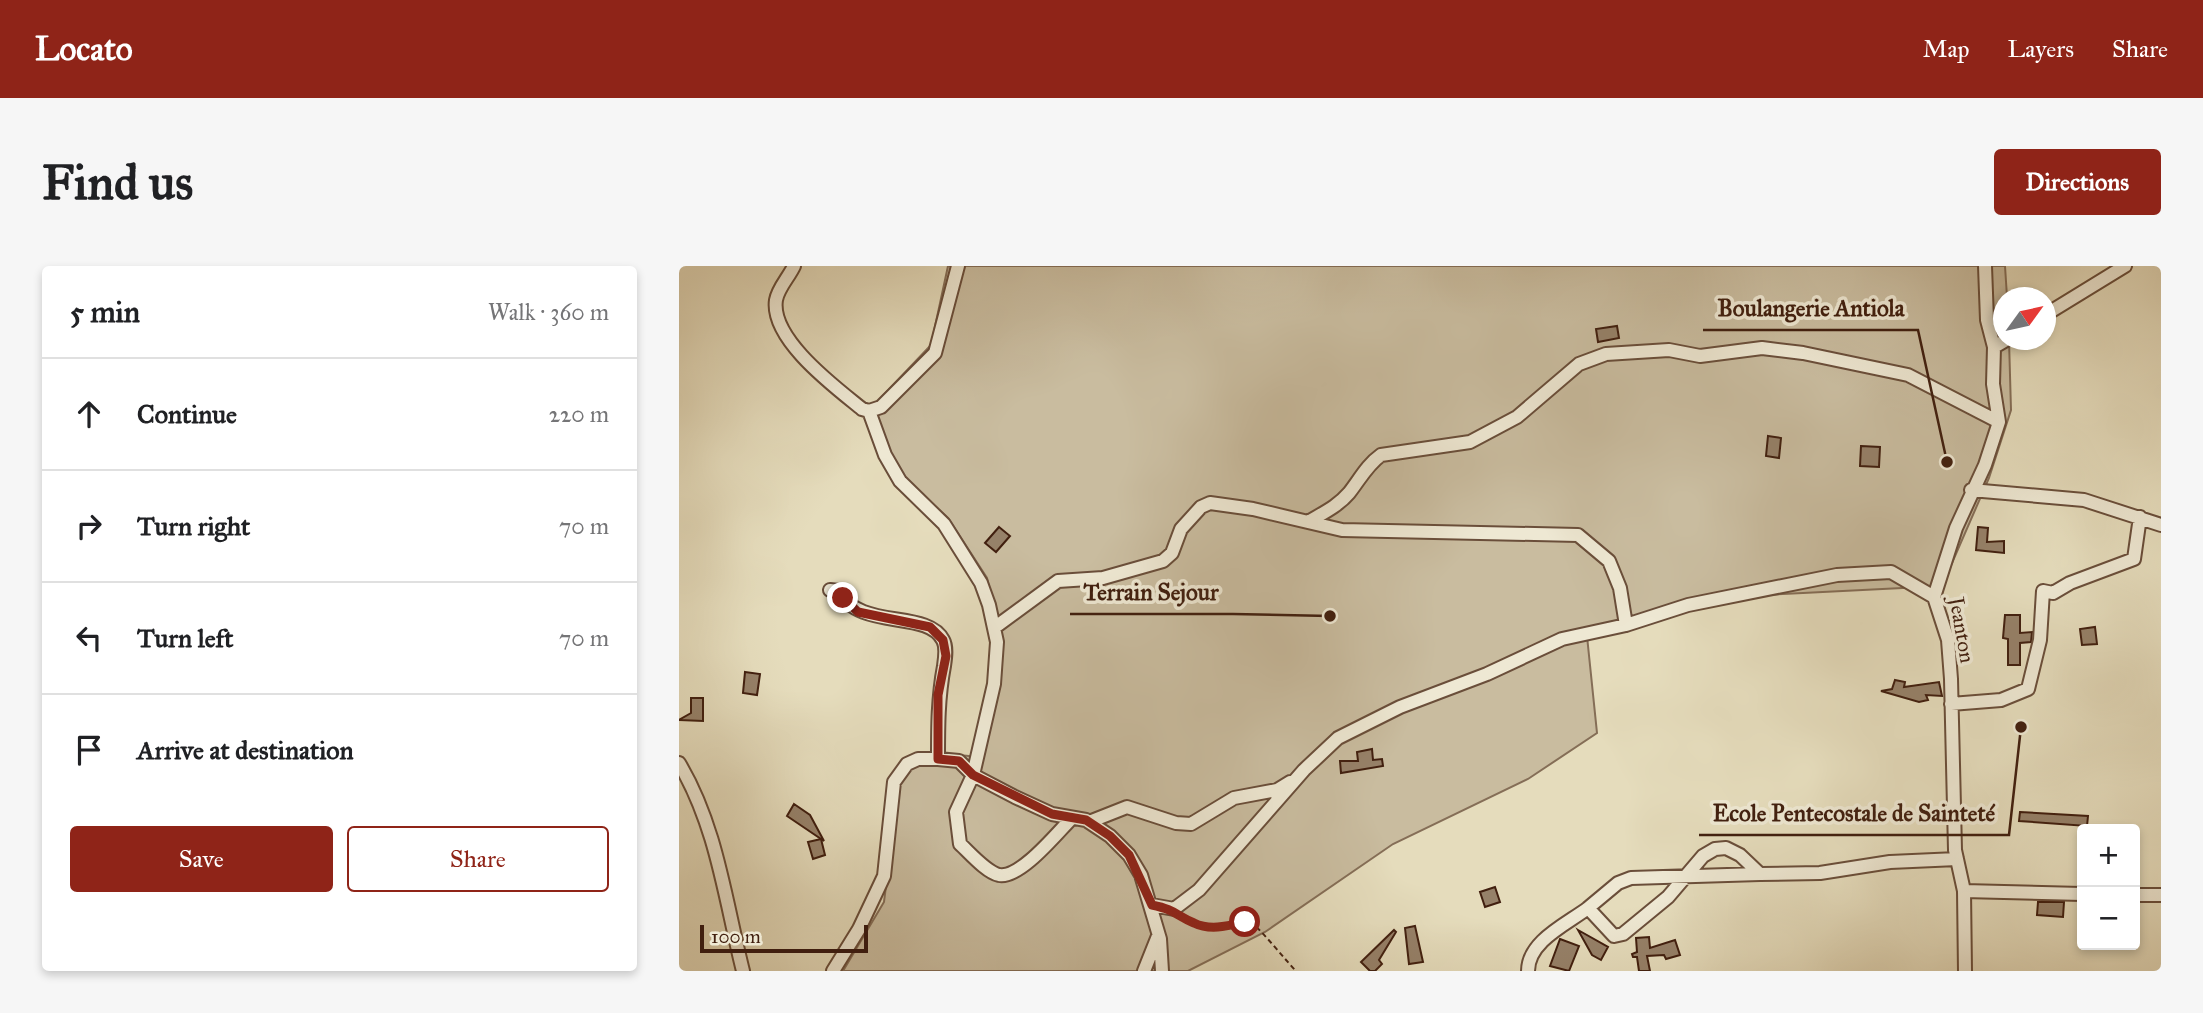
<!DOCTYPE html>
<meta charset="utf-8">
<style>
:root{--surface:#fff;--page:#f6f6f6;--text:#202124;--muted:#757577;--line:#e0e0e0;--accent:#8f2418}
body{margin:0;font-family:"IM FELL Great Primer",serif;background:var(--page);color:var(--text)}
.controls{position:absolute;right:21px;bottom:21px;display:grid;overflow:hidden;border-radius:7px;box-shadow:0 4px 10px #0003}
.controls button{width:63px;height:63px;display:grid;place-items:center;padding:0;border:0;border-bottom:2px solid var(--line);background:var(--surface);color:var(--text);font:35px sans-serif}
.compass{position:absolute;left:1314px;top:21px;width:63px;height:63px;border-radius:50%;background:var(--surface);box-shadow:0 4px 10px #0003;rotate:57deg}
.scale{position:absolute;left:21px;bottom:18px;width:168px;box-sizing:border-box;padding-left:7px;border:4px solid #411f0f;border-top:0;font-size:19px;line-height:24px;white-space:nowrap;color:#411f0f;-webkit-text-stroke:5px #eee8d3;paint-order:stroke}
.stop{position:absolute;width:21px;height:21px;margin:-16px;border:5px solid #8f2418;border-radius:50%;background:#fff}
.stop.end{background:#8f2418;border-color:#fff;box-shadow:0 2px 7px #0008}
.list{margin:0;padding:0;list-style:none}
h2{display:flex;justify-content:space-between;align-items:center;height:91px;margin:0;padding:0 28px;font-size:30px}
h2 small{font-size:23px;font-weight:400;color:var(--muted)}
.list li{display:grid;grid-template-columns:46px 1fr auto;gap:21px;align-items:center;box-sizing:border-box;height:112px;padding:0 28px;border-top:2px solid var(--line)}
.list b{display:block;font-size:26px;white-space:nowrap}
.list em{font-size:23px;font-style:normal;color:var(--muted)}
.actions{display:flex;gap:14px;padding:21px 28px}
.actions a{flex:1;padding:16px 0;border:2px solid var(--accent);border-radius:7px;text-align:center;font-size:24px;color:var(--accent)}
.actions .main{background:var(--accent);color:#fff}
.icon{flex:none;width:38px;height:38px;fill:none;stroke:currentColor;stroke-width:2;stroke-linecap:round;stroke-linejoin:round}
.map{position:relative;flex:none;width:1482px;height:705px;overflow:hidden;border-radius:7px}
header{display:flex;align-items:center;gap:42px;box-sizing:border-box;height:98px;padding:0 35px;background:var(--accent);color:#fff}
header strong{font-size:33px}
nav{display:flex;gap:38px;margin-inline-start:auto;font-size:24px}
.intro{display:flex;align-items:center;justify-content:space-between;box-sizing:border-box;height:168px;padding:0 42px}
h1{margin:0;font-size:49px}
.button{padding:18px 32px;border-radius:7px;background:var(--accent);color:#fff;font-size:24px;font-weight:700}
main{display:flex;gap:42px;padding:0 42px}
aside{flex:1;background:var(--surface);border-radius:7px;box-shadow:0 4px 10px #0003}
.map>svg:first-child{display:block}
.green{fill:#c9bc9f;stroke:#856e57;stroke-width:2}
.building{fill:#968169;stroke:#411f0f;stroke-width:2}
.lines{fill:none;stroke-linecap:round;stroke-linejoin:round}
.minor-casing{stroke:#6a4e3a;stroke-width:16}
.path{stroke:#411f0f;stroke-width:2;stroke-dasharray:5 3.5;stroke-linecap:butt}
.minor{stroke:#eee8d3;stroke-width:12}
.route{stroke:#8f2418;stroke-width:9}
.labels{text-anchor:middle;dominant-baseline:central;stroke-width:7;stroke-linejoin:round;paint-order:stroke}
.street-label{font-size:21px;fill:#411f0f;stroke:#eee8d3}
.leader{fill:none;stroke:#411f0f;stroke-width:2.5}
.callout-dot{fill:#411f0f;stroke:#eee8d3;stroke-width:2.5}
.callout-label{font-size:23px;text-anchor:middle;font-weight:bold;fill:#411f0f;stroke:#eee8d3;stroke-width:7;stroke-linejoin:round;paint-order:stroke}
</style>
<header>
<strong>Locato</strong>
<nav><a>Map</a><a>Layers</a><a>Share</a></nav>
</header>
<div class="intro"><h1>Find us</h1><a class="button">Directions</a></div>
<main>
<aside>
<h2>5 min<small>Walk · 360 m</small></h2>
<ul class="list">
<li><svg class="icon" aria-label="ahead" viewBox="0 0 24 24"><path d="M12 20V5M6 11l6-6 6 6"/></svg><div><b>Continue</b></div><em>220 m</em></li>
<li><svg class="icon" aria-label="right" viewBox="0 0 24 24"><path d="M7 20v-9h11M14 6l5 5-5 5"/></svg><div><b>Turn right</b></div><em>70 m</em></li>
<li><svg class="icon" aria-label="left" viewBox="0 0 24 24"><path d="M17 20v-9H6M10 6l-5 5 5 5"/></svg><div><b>Turn left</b></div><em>70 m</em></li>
<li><svg class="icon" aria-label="arrive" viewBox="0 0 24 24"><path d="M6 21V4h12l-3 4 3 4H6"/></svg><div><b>Arrive at destination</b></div></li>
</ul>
<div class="actions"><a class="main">Save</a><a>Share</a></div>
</aside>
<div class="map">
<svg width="1482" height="705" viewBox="0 0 1482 705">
<rect width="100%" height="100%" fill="#e5dcbc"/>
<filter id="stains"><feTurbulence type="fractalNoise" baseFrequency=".00286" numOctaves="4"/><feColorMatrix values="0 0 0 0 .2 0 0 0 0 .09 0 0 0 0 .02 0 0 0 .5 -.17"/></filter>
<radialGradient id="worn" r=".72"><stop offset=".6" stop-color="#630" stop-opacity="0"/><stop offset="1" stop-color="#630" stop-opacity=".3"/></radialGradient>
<path class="green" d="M 269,0 L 1326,0 L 1328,31 L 1324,32 L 1324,74 L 1330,74 L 1332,144 L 1310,212 L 1263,320 L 1086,329 L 1022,341 L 908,370 L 918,467 L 849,513 L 714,578 L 586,666 L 509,705 L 164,705 L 205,636 L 220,517 C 240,483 267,488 301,491 L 321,369 L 308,312 L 269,252 L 219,206 L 194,140 L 252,79 Z"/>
<path class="building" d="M 938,60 L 940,72 L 919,76 L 917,63 Z
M 1089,170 L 1102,172 L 1100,192 L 1087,190 Z
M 1182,180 L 1201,181 L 1200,201 L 1181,200 Z
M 320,261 L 331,270 L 317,286 L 306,277 Z
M 1299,261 L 1309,262 L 1308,276 L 1325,275 L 1325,287 L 1297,284 Z
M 1326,349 L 1341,349 L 1341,367 L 1353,366 L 1352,376 L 1341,377 L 1341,399 L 1329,399 L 1329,373 L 1324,372 Z
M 1416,361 L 1418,378 L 1403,379 L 1401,363 Z
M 66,406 L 81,408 L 78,429 L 64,427 Z
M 1216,414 L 1226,416 L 1225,421 L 1260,416 L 1263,430 L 1247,429 L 1249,434 L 1240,436 L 1202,425 L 1213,423 Z
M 12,432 L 24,432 L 24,455 L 0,454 L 12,447 Z
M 693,483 L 694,494 L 703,493 L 704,500 L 662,507 L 661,495 L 679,495 L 678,486 Z
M 115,538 L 131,549 L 145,575 L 142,573 L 146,589 L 134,593 L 129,576 L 142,573 L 108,550 Z
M 1341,546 L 1409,550 L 1408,560 L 1340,555 Z
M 816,621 L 821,636 L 806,641 L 801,626 Z
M 1359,636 L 1385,636 L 1384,651 L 1358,649 Z
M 736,660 L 744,696 L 730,698 L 726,662 Z
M 715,664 L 717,666 L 700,694 L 703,698 L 696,705 L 691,705 L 682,696 Z
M 899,664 L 929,681 L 922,694 L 913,689 Z
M 970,671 L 971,682 L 996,674 L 1001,689 L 987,693 L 985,689 L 968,690 L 971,705 L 960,705 L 958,691 L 954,691 L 953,688 L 958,686 L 957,672 Z
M 881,673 L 900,680 L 890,705 L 871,700 Z"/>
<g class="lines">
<g class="minor-casing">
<path id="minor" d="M 115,0 C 110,11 99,22 97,34 C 91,73 156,121 183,143 L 190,145 L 202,141 L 256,87 L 279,0
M 1366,49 L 1446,0
M 1315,81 L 1327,74
M 190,145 L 206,189 L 221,215 L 265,258 L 302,317 L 310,339 L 318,376 L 315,418 L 294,509 L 277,546 L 281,578 C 291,587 307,606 320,609 C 341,613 378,567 392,553
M 1292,224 L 1405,234 L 1482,259
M 629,256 C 644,247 659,240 670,227 C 681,213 688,199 702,189 L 791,176 L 838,151 L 900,98 L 927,88 L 990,84 L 1021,90 L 1083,82 L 1124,87 L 1229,109 L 1320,156
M 151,324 L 160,325 C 180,365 248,343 264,374 C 268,381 266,393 265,400 C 259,432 259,461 259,493
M 315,362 L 379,315 L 424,312 L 484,295 L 493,287 L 502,263 L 522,241 L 531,237 L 574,243 L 663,264 L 899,269 L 930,295 L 941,322 L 947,359
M 1272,438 L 1322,434 L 1349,423 L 1361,374 L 1364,325 L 1374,327 L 1391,317 L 1455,293 L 1461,251
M 0,497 C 38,561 46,634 64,705
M 410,556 L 448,541 L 497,557 L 512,558 L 555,532 L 598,524 L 611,516
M 1285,625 L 1403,628
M 1456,629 L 1482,629
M 473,639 L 495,643 L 520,624 L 625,504 L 659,472 L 721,441 L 808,408 L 883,373 L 947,359 L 1009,339 L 1158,309 L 1212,306 L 1255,331
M 909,642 L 939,617 L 952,612 L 1081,608
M 154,705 L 180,663 L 205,610 L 215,516 L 228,498 L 239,493 L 259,493 L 280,495 L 294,509 L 336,531 L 373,548 L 407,554 L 431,570 L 450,589 L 462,609 L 481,673 L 483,705
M 465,705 L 479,670
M 849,705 C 849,675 888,658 909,642 L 935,670 L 944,668 L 989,631 L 1024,590 L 1036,583 L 1047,582 L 1061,589 L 1081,608 L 1141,607 L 1211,596 L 1278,593
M 1286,705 L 1285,625 L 1276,584 L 1272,413 L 1269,374 L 1255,331 L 1277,262 L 1306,199 L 1320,156 L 1314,118 L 1315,81 L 1308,54 L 1306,0"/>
</g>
<path class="path" d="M 504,650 C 535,672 559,649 577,661 C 583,665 609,697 617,705"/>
<use href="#minor" class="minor"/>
</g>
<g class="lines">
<path class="route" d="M 164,332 L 179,346 L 251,361 L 264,374 L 267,390 L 259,429 L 259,493 L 280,495 L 294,509 L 373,548 L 407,554 L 431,570 L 450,589 L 473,639 C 497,644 496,649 515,657 C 531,665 549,660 566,656"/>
</g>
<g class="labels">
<g class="street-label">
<text transform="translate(1283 364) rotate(80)">Jeanton</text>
</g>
</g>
<path class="leader" d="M1268 196L1239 64H1024M651 350L554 348H391M1342 461L1330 569H1020"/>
<g class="callout-dot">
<circle cx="1268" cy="196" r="7"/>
<circle cx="651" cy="350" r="7"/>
<circle cx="1342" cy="461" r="7"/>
</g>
<g class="callout-label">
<text x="1132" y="50">Boulangerie Antiola</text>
<text x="472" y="334">Terrain Sejour</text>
<text x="1175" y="555">Ecole Pentecostale de Sainteté</text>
</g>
<rect width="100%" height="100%" filter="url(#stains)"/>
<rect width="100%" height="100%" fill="url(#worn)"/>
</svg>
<div class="controls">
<button>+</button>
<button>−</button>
</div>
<svg class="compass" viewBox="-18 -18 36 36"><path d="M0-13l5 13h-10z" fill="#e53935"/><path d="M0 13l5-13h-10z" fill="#757577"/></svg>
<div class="scale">100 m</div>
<div class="stop" style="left:566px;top:656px"></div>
<div class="stop end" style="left:164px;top:332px"></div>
</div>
</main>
